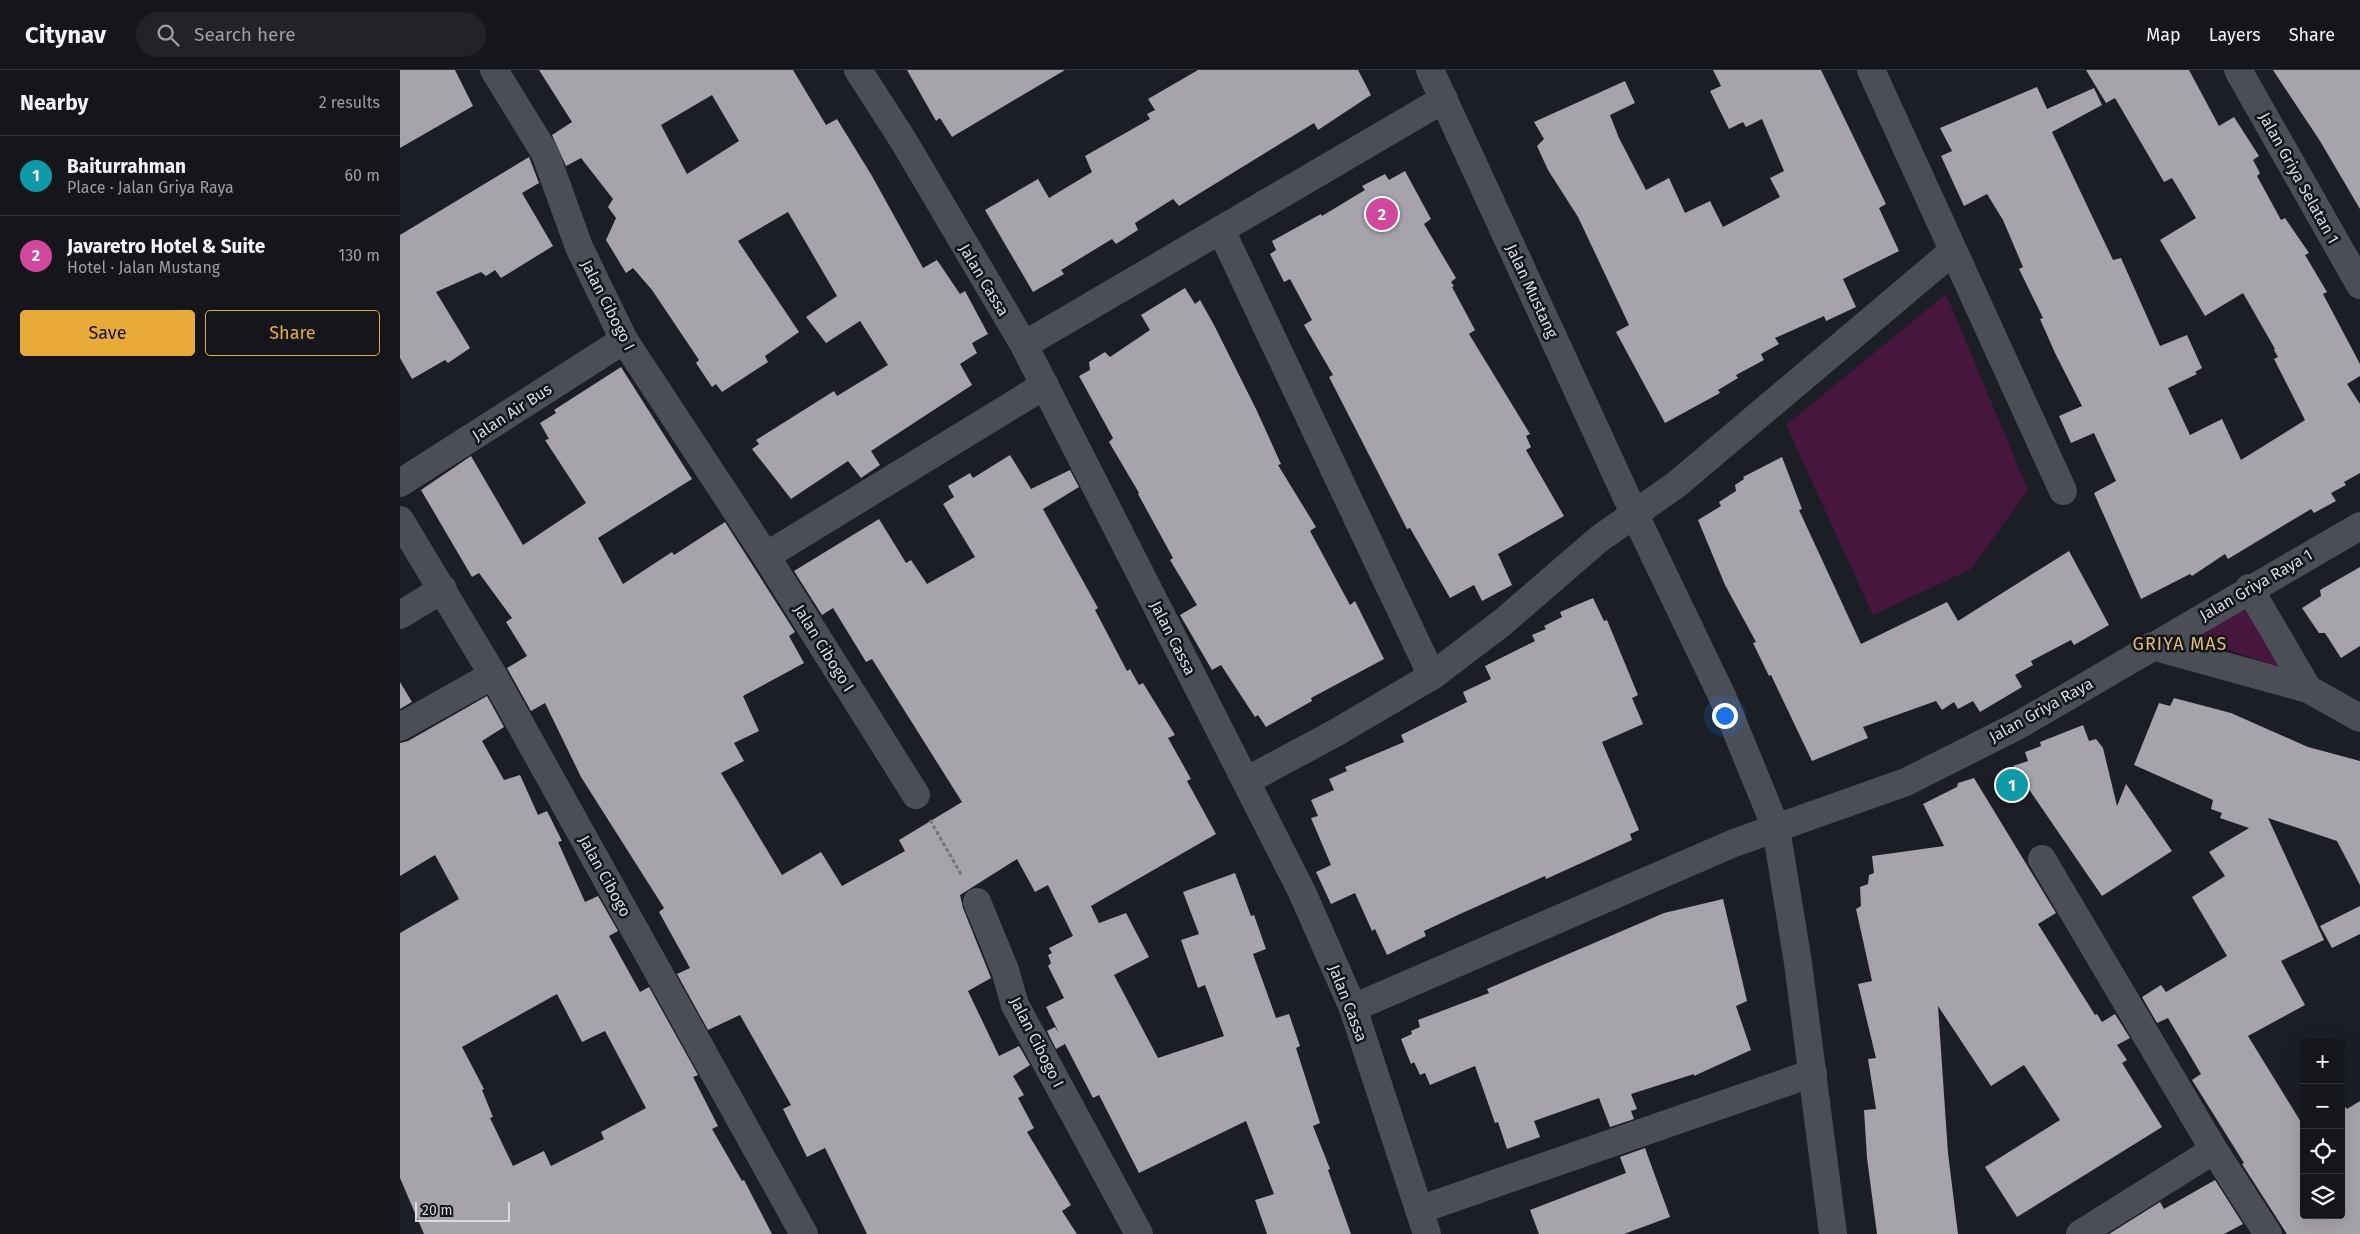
<!DOCTYPE html>
<meta charset="utf-8">
<style>
:root{--surface:#14161b;--page:#212328;--text:#f1f3f6;--muted:#9d9fa3;--line:#33353a;--accent:#e9ab38}
body{margin:0;font-family:"Fira Sans",sans-serif;background:var(--page);color:var(--text)}
.controls{position:absolute;right:15px;bottom:15px;display:grid;overflow:hidden;border-radius:5px;box-shadow:0 5px 20px #0002}
.controls button{width:45px;height:45px;display:grid;place-items:center;padding:0;border:0;border-bottom:1px solid var(--line);background:var(--surface);color:var(--text);font:25px sans-serif}
.scale{position:absolute;left:15px;bottom:12px;width:95px;box-sizing:border-box;padding-left:5px;border:2px solid #dadce0;border-top:0;font-size:14px;line-height:18px;white-space:nowrap;color:#dadce0;-webkit-text-stroke:4px #12151a;paint-order:stroke}
.you{position:absolute;left:1324px;top:645px;width:18px;height:18px;margin:-12px;border:4px solid #fff;border-radius:50%;background:#1a73e8;box-shadow:0 0 0 8px #1a73e833}
.badge{display:grid;place-items:center;width:32px;height:32px;border-radius:50%;background:var(--accent);color:#fff;font-size:16px;font-weight:700}
.pin{position:absolute;translate:-50% -50%;border:2px solid #fff;box-shadow:0 1px 5px #0006}
.list{margin:0;padding:0;list-style:none}
h2{display:flex;justify-content:space-between;align-items:center;height:65px;margin:0;padding:0 20px;font-size:21px}
h2 small{font-size:16px;font-weight:400;color:var(--muted)}
.list li{display:grid;grid-template-columns:32px 1fr auto;gap:15px;align-items:center;box-sizing:border-box;height:80px;padding:0 20px;border-top:1px solid var(--line)}
.list b{display:block;font-size:19px;white-space:nowrap}
.list p{margin:0;font-size:16px;white-space:nowrap;color:var(--muted)}
.list em{font-size:16px;font-style:normal;color:var(--muted)}
.actions{display:flex;gap:10px;padding:15px 20px}
.actions a{flex:1;padding:11px 0;border:1px solid var(--accent);border-radius:5px;text-align:center;font-size:18px;color:var(--accent)}
.actions .main{background:var(--accent);color:#111}
.icon{flex:none;width:28px;height:28px;fill:none;stroke:currentColor;stroke-width:2;stroke-linecap:round;stroke-linejoin:round}
.map{position:relative;flex:none;width:1960px;height:1164px;overflow:hidden}
header{display:flex;align-items:center;gap:30px;box-sizing:border-box;height:70px;padding:0 25px;background:var(--surface);border-bottom:1px solid var(--line)}
header strong{font-size:24px}
nav{display:flex;gap:28px;margin-inline-start:auto;font-size:18px}
.search{width:350px;height:45px;background:var(--page);display:flex;align-items:center;gap:12px;box-sizing:border-box;padding:0 18px;border-radius:28px;color:var(--muted);font-size:19px}
main{display:flex}
aside{flex:1;background:var(--surface)}
.map>svg:first-child{display:block}
.green{fill:#47163d}
.building{fill:#a6a3ab;fill-rule:evenodd}
.lines{fill:none;stroke-linecap:round;stroke-linejoin:round}
.path{stroke:#73767b;stroke-width:3;stroke-dasharray:4 2.5;stroke-linecap:butt}
.minor{stroke:#4b4e55;stroke-width:28}
.tertiary{stroke:#4b4e55;stroke-width:28}
.labels{text-anchor:middle;dominant-baseline:central;stroke-width:5;stroke-linejoin:round;paint-order:stroke}
.street-label{font-size:16px;fill:#dadce0;stroke:#12151a}
.neighbourhood-label{font-size:18px;letter-spacing:1px;fill:#e6bb76;stroke:#12151a}
</style>
<header>
<strong>Citynav</strong>
<div class="search"><svg class="icon" aria-label="search" viewBox="0 0 24 24"><circle cx="10" cy="10" r="6"/><path d="M15 15l6 6"/></svg>Search here</div>
<nav><a>Map</a><a>Layers</a><a>Share</a></nav>
</header>
<main>
<aside>
<h2>Nearby<small>2 results</small></h2>
<ul class="list">
<li><span class="badge" style="background:#0f9aa8">1</span><div><b>Baiturrahman</b><p>Place · Jalan Griya Raya</p></div><em>60 m</em></li>
<li><span class="badge" style="background:#d1479c">2</span><div><b>Javaretro Hotel &amp; Suite</b><p>Hotel · Jalan Mustang</p></div><em>130 m</em></li>
</ul>
<div class="actions"><a class="main">Save</a><a>Share</a></div>
</aside>
<div class="map">
<svg width="1960" height="1164" viewBox="0 0 1960 1164">
<rect width="100%" height="100%" fill="#1b1e24"/>
<path class="green" d="M 1546,224 L 1628,420 L 1571,499 L 1473,545 L 1386,355 Z
M 1847,538 L 1883,598 L 1794,569 Z"/>
<path class="building" d="M 0,0 L 55,0 L 73,36 L 0,78 Z
M 139,0 L 393,0 L 426,55 L 437,49 L 472,106 L 523,198 L 537,190 L 560,224 L 565,221 L 588,264 L 572,273 L 577,283 L 560,294 L 572,315 L 471,381 L 480,395 L 461,408 L 448,391 L 391,429 L 352,379 L 359,374 L 356,370 L 434,321 L 437,326 L 488,295 L 460,251 L 426,273 L 406,247 L 437,226 L 388,142 L 338,171 L 399,262 L 365,286 L 368,292 L 322,322 L 316,314 L 312,317 L 296,293 L 299,290 L 252,220 L 233,198 L 226,203 L 206,170 L 216,148 L 208,137 L 213,129 L 181,88 L 166,96 L 152,65 L 172,52 ZM 312,25 L 339,71 L 287,104 L 261,55 Z
M 507,0 L 665,0 L 552,67 L 540,48 L 536,51 Z
M 798,0 L 958,0 L 971,25 L 918,60 L 914,53 L 779,136 L 773,129 L 735,153 L 738,160 L 716,174 L 712,169 L 661,200 L 664,204 L 633,222 L 585,140 L 638,109 L 649,128 L 692,102 L 685,86 L 750,49 L 747,44 L 755,40 L 748,29 Z
M 1313,0 L 1421,0 L 1486,134 L 1479,138 L 1499,181 L 1443,209 L 1456,237 L 1426,251 L 1424,246 L 1375,268 L 1379,274 L 1361,284 L 1364,290 L 1336,305 L 1338,308 L 1318,320 L 1320,323 L 1265,353 L 1216,262 L 1229,255 L 1178,147 L 1148,100 L 1137,76 L 1144,69 L 1134,52 L 1225,11 L 1235,33 L 1210,45 L 1219,68 L 1246,120 L 1269,108 L 1285,143 L 1310,131 L 1323,157 L 1380,127 L 1370,108 L 1384,101 L 1362,49 L 1346,57 L 1343,52 L 1329,59 L 1310,21 L 1321,16 Z
M 1686,0 L 1789,0 L 1819,56 L 1834,47 L 1859,86 L 1853,90 L 1860,103 L 1857,106 L 1881,150 L 1885,148 L 1909,183 L 1905,185 L 1927,222 L 1923,224 L 1960,294 L 1960,306 L 1947,314 L 1960,334 L 1960,403 L 1944,412 L 1946,415 L 1931,423 L 1936,431 L 1914,443 L 1911,439 L 1828,489 L 1825,484 L 1792,506 L 1790,504 L 1741,529 L 1694,423 L 1716,411 L 1694,363 L 1671,373 L 1659,346 L 1682,336 L 1655,283 L 1640,249 L 1643,248 L 1619,199 L 1623,197 L 1603,150 L 1587,124 L 1564,136 L 1541,86 L 1552,81 L 1540,58 L 1637,17 L 1647,39 L 1694,18 L 1702,35 L 1652,62 L 1713,190 L 1721,188 L 1760,276 L 1787,265 L 1802,298 L 1795,302 L 1797,304 L 1768,318 L 1790,365 L 1822,349 L 1841,390 L 1905,350 L 1874,289 L 1878,287 L 1874,280 L 1875,279 L 1843,223 L 1805,246 L 1760,170 L 1796,148 L 1772,108 L 1764,112 L 1715,28 L 1706,33 Z
M 1873,0 L 1960,0 L 1960,139 L 1920,71 Z
M 129,87 L 139,113 L 122,123 L 153,176 L 101,208 L 95,200 L 86,206 L 81,202 L 36,222 L 70,278 L 48,293 L 45,290 L 12,309 L 0,288 L 0,165 Z
M 1005,101 L 1031,149 L 1024,154 L 1056,208 L 1051,212 L 1054,216 L 1052,217 L 1075,260 L 1069,264 L 1130,364 L 1126,366 L 1131,377 L 1126,380 L 1164,446 L 1098,484 L 1112,515 L 1082,531 L 1074,515 L 1050,528 L 1010,458 L 1007,459 L 929,307 L 933,305 L 904,255 L 912,250 L 890,209 L 884,212 L 870,184 L 876,180 L 872,171 L 921,144 L 922,146 L 965,120 L 962,116 L 985,104 L 989,110 Z
M 785,218 L 795,234 L 800,230 L 814,255 L 857,341 L 881,394 L 878,395 L 916,457 L 910,461 L 950,535 L 955,531 L 984,589 L 911,628 L 912,631 L 866,657 L 858,645 L 855,647 L 821,595 L 812,600 L 780,545 L 797,535 L 770,490 L 773,488 L 738,424 L 739,423 L 709,372 L 713,368 L 679,306 L 690,300 L 689,292 L 705,282 L 710,287 L 750,260 L 741,245 Z
M 221,297 L 292,409 L 198,468 L 223,514 L 272,482 L 274,485 L 325,452 L 395,562 L 389,566 L 404,593 L 343,626 L 359,661 L 334,673 L 344,691 L 321,703 L 382,805 L 421,782 L 442,816 L 505,781 L 499,770 L 562,732 L 472,589 L 466,592 L 433,538 L 422,545 L 394,501 L 479,449 L 506,493 L 511,490 L 527,514 L 575,487 L 543,434 L 554,427 L 548,416 L 570,403 L 573,408 L 610,385 L 631,419 L 670,400 L 679,417 L 643,439 L 698,538 L 695,540 L 727,601 L 730,599 L 739,615 L 743,613 L 775,665 L 768,668 L 791,709 L 787,711 L 816,764 L 691,836 L 699,853 L 726,843 L 749,887 L 714,905 L 758,988 L 824,966 L 805,915 L 798,918 L 781,870 L 799,864 L 783,822 L 835,803 L 851,846 L 854,845 L 866,879 L 853,884 L 876,948 L 889,944 L 900,976 L 896,978 L 920,1053 L 913,1056 L 930,1099 L 928,1100 L 951,1164 L 867,1164 L 855,1130 L 874,1124 L 846,1051 L 739,1103 L 699,1025 L 693,1028 L 665,974 L 656,979 L 647,961 L 655,957 L 659,963 L 646,937 L 664,928 L 648,896 L 651,893 L 648,885 L 652,883 L 649,878 L 673,866 L 648,815 L 635,822 L 617,789 L 560,825 L 563,838 L 591,908 L 568,921 L 599,986 L 619,976 L 630,995 L 613,1006 L 624,1025 L 618,1028 L 634,1058 L 627,1062 L 671,1135 L 662,1141 L 677,1164 L 467,1164 L 425,1078 L 407,1087 L 383,1039 L 391,1035 L 340,945 L 308,960 L 277,904 L 290,898 L 259,842 L 264,838 L 181,707 L 145,633 L 131,641 L 107,598 L 127,586 L 106,552 L 112,548 L 79,503 L 72,507 L 21,420 L 71,386 L 123,475 L 186,433 L 145,370 L 149,369 L 140,353 L 156,343 L 154,340 Z
M 1382,387 L 1402,439 L 1399,440 L 1461,574 L 1547,532 L 1558,551 L 1669,481 L 1709,555 L 1674,575 L 1671,570 L 1631,591 L 1633,595 L 1615,605 L 1622,617 L 1580,642 L 1573,631 L 1558,639 L 1554,632 L 1542,640 L 1536,631 L 1463,657 L 1468,668 L 1412,691 L 1371,605 L 1369,606 L 1353,573 L 1356,572 L 1325,515 L 1298,450 L 1321,436 L 1319,432 L 1336,421 L 1335,415 L 1344,409 L 1343,407 Z
M 1960,497 L 1960,576 L 1941,588 L 1925,563 L 1919,563 L 1902,538 L 1921,526 L 1920,520 Z
M 1193,528 L 1204,551 L 1207,550 L 1238,625 L 1232,628 L 1243,654 L 1202,672 L 1239,760 L 1230,764 L 1232,770 L 1146,809 L 1145,806 L 1060,844 L 1024,861 L 1026,866 L 987,885 L 975,859 L 972,861 L 955,823 L 931,834 L 916,802 L 931,795 L 911,748 L 918,746 L 911,730 L 934,720 L 929,709 L 947,701 L 945,697 L 1004,672 L 1001,665 L 1067,632 L 1063,622 L 1091,609 L 1085,596 L 1135,571 L 1132,565 L 1146,559 L 1144,556 L 1162,547 L 1160,542 Z
M 0,612 L 12,632 L 0,639 Z
M 87,626 L 104,657 L 82,671 L 104,710 L 120,705 L 138,745 L 147,741 L 162,771 L 158,772 L 185,832 L 198,826 L 218,861 L 209,866 L 240,922 L 249,917 L 298,1005 L 293,1007 L 318,1056 L 312,1059 L 342,1111 L 344,1110 L 372,1164 L 24,1164 L 0,1108 L 0,863 L 59,829 L 35,785 L 0,806 L 0,673 L 8,671 ZM 157,924 L 182,972 L 205,961 L 246,1038 L 201,1062 L 204,1069 L 151,1096 L 144,1081 L 113,1096 L 90,1048 L 93,1047 L 82,1020 L 84,1019 L 62,977 Z
M 1774,628 L 1831,643 L 1908,677 L 1960,691 L 1960,815 L 1937,771 L 1868,748 L 1924,870 L 1881,891 L 1905,935 L 1848,966 L 1904,1057 L 1904,1145 L 1941,1145 L 1941,1037 L 1944,1035 L 1947,1039 L 1960,1031 L 1960,1164 L 1887,1164 L 1842,1094 L 1844,1093 L 1792,1010 L 1801,1004 L 1768,948 L 1757,953 L 1742,927 L 1761,915 L 1766,922 L 1827,886 L 1792,827 L 1825,806 L 1809,782 L 1849,758 L 1820,748 L 1822,743 L 1811,739 L 1813,730 L 1734,695 L 1759,633 L 1770,636 Z
M 1683,655 L 1689,671 L 1696,669 L 1703,678 L 1717,736 L 1726,714 L 1772,781 L 1702,826 L 1613,696 L 1628,691 L 1625,682 L 1641,676 L 1640,672 Z
M 1574,708 L 1656,843 L 1638,854 L 1695,945 L 1697,944 L 1702,952 L 1715,944 L 1730,968 L 1717,975 L 1727,990 L 1722,993 L 1762,1057 L 1617,1147 L 1585,1097 L 1660,1050 L 1624,995 L 1591,1016 L 1538,936 L 1548,1083 L 1558,1164 L 1477,1164 L 1467,1088 L 1464,1040 L 1476,1039 L 1468,989 L 1476,988 L 1458,914 L 1472,911 L 1456,839 L 1461,836 L 1460,817 L 1468,814 L 1469,805 L 1474,803 L 1472,786 L 1544,776 L 1523,734 L 1557,717 L 1558,713 Z
M 1323,829 L 1347,931 L 1336,936 L 1351,980 L 1294,1006 L 1294,1004 L 1231,1024 L 1237,1039 L 1231,1041 L 1234,1049 L 1210,1057 L 1199,1028 L 1134,1051 L 1140,1067 L 1107,1079 L 1098,1052 L 1095,1053 L 1075,996 L 1030,1015 L 1025,1003 L 1020,1005 L 1014,992 L 1011,994 L 1001,969 L 1012,964 L 1011,961 L 1020,957 L 1018,950 L 1089,923 L 1087,919 L 1264,843 Z
M 1960,836 L 1960,864 L 1932,878 L 1920,856 Z
M 1245,1078 L 1270,1147 L 1224,1164 L 1139,1164 L 1130,1140 L 1226,1103 L 1220,1087 Z
M 1815,1110 L 1843,1154 L 1824,1164 L 1709,1164 L 1760,1132 L 1764,1139 Z"/>
<g class="lines">
<path class="path" d="M 530,750 L 562,806"/>
<path class="minor" d="M 94,0 L 145,83 L 179,177 L 224,270 L 366,486 L 516,725
M 458,0 L 503,70 L 624,275 L 902,822 L 953,938 L 1027,1164
M 1030,0 L 1234,443 L 1322,626 L 1376,758 L 1398,893 L 1433,1164
M 1471,0 L 1663,421
M 1838,0 L 1960,215
M 821,160 L 1032,606
M 624,275 L 1044,29
M 0,413 L 224,270
M 366,486 L 645,315
M 1849,518 L 1908,619
M 0,545 L 43,519
M 1752,576 L 1908,619 L 1960,648
M 0,657 L 93,605
M 846,711 L 937,662 L 1032,606 L 1103,552 L 1199,469 L 1277,414 L 1553,181
M 1642,789 L 1814,1080 L 1868,1164
M 577,832 L 605,900 L 615,935 L 739,1164
M 953,938 L 1334,773 L 1506,712 L 1619,655 L 1960,456
M 1019,1140 L 1413,1003
M 1680,1164 L 1814,1080"/>
<path class="tertiary" d="M 0,450 L 93,605 L 404,1164"/>
</g>
<g class="labels">
<g class="street-label">
<text transform="translate(1899 108) rotate(61)">Jalan Griya Selatan 1</text>
<text transform="translate(584 210) rotate(59)">Jalan Cassa</text>
<text transform="translate(1132 221) rotate(65)">Jalan Mustang</text>
<text transform="translate(208 235) rotate(63)">Jalan Cibogo I</text>
<text transform="translate(112 342) rotate(-33)">Jalan Air Bus</text>
<text transform="translate(1856 515) rotate(-30)">Jalan Griya Raya 1</text>
<text transform="translate(773 568) rotate(63)">Jalan Cassa</text>
<text transform="translate(424 578) rotate(58)">Jalan Cibogo I</text>
<text transform="translate(1641 640) rotate(-29)">Jalan Griya Raya</text>
<text transform="translate(205 806) rotate(61)">Jalan Cibogo</text>
<text transform="translate(948 933) rotate(69)">Jalan Cassa</text>
<text transform="translate(637 972) rotate(63)">Jalan Cibogo I</text>
</g>
<g class="neighbourhood-label">
<text x="1780" y="574">GRIYA MAS</text>
</g>
</g>
</svg>
<div class="controls">
<button>+</button>
<button>−</button>
<button><svg class="icon" aria-label="locate" viewBox="0 0 24 24"><circle cx="12" cy="12" r="6"/><path d="M12 2v4M12 18v4M2 12h4M18 12h4"/></svg></button>
<button><svg class="icon" aria-label="layers" viewBox="0 0 24 24"><path d="M12 4l9 5-9 5-9-5zM3 14l9 5 9-5"/></svg></button>
</div>
<div class="scale">20 m</div>
<div class="you"></div>
<div class="pin badge" style="left:1612px;top:715px;background:#0f9aa8">1</div>
<div class="pin badge" style="left:982px;top:144px;background:#d1479c">2</div>
</div>
</main>
